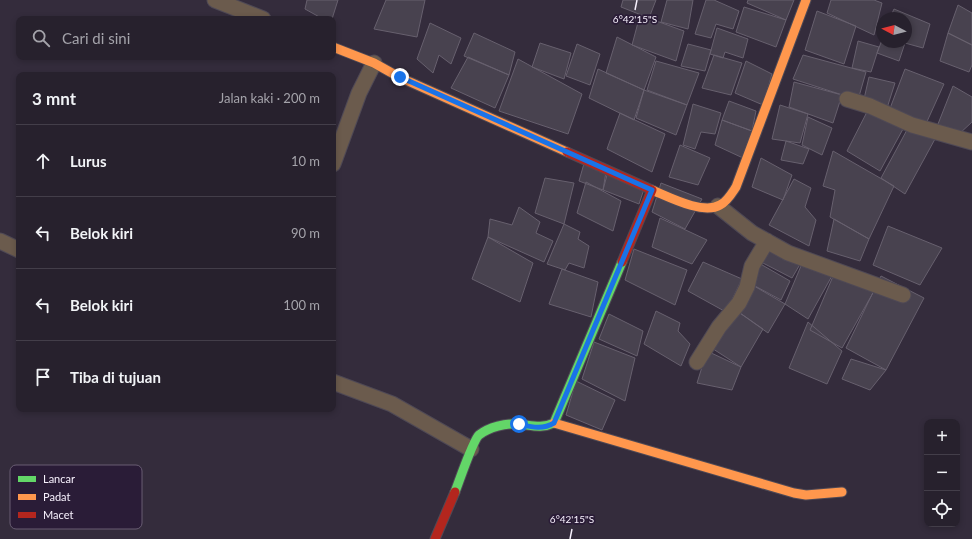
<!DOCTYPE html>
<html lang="id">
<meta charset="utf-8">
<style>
:root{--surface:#27212d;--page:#332e39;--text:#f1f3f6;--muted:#a4a3aa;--line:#433e49}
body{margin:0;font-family:Lato,sans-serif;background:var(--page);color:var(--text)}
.controls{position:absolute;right:12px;bottom:12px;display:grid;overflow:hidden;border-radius:8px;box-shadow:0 2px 6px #0003}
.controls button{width:36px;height:36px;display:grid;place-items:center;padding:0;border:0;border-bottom:1px solid var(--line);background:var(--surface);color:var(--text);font:20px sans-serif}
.compass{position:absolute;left:876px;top:12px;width:36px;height:36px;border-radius:50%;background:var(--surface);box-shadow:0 2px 6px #0003;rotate:277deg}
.stop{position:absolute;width:12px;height:12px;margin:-9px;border:3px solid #1a73e8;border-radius:50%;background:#fff}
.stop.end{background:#1a73e8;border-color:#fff;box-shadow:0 1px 4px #0008}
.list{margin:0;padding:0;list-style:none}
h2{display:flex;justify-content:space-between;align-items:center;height:52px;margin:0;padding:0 16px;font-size:17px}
h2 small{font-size:13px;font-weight:400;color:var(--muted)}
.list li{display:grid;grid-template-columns:26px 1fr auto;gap:12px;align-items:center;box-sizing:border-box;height:72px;padding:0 16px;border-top:1px solid var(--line)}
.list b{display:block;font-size:15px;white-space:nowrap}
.list em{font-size:13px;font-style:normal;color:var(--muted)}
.icon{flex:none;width:22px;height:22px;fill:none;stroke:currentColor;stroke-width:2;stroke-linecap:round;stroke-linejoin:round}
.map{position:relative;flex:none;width:972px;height:539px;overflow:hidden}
.search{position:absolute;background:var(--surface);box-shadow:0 2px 6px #0003;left:16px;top:16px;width:320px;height:44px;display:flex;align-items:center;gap:10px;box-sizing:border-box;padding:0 14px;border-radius:8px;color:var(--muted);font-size:15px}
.panel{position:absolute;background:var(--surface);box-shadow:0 2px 6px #0003;left:16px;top:72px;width:320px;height:340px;border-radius:8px}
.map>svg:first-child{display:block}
.building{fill:#48424f;stroke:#67606e}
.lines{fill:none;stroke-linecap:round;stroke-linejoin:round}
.street-casing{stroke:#4f4955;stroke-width:17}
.fast-casing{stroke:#4f4955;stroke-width:11}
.slow-casing{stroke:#4f4955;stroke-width:11}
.jam-casing{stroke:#4f4955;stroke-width:11}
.street{stroke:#6b5b4d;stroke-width:15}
.fast{stroke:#63d668;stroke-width:9}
.slow{stroke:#ff974d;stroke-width:9}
.jam{stroke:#b3261e;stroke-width:9}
.route{stroke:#1a73e8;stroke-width:5}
.ticks{fill:none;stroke:#f7f1fd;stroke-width:1.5}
.key{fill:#2a1c37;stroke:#685c72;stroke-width:1}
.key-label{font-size:11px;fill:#f7f1fd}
.ticks-label{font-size:10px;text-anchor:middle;fill:#f7f1fd;stroke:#2a1c37;stroke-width:3.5;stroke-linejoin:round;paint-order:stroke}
</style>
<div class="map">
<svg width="972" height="539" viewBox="0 0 972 539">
<rect width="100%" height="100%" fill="#342c3c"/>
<path class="building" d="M 307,0 L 338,0 L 332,19 L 323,19 L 305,9 Z
M 386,0 L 425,0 L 417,37 L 374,29 Z
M 623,0 L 656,0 L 649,18 L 621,7 Z
M 667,0 L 693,0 L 688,29 L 661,22 Z
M 706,0 L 714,0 L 739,11 L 733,29 L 716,24 L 711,38 L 695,34 Z
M 748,0 L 794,0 L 786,20 L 747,3 Z
M 831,0 L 874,0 L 882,3 L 874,35 L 827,13 Z
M 958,5 L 972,13 L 972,45 L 948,33 Z
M 744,7 L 786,20 L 776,47 L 736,32 Z
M 894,9 L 930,24 L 923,48 L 905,43 L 899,61 L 877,53 L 882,40 L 882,42 L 906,42 L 906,18 L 890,18 Z
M 817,11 L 856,26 L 844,64 L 805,50 Z
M 640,15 L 684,31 L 676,61 L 632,45 Z
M 430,23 L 461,38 L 451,64 L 439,55 L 433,73 L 417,59 Z
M 717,28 L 748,39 L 743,58 L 725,52 L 723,58 L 710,54 Z
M 474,33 L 515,52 L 509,75 L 464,56 Z
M 948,33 L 972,45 L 972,65 L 969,72 L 940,61 Z
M 617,37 L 656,57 L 644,90 L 606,73 Z
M 858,41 L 879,47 L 871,72 L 852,68 Z
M 540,43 L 571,53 L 564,79 L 532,67 Z
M 577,44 L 600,54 L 590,85 L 566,76 Z
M 688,44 L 711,50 L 705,71 L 681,66 Z
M 714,55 L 742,63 L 731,95 L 702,88 Z
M 803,55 L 866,72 L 858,100 L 793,79 Z
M 468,57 L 509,75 L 495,108 L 451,88 Z
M 518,59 L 582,94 L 568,134 L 499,111 Z
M 656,61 L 699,73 L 687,105 L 647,90 Z
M 746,61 L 772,74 L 763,105 L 735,93 Z
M 598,69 L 644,90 L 634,120 L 589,98 Z
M 905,69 L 944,84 L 925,126 L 889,111 Z
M 869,77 L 895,83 L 887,108 L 864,99 Z
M 794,82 L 842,95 L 833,123 L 789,107 Z
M 953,86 L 972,97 L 972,122 L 958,135 L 938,124 Z
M 644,90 L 687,105 L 676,135 L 636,118 Z
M 729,101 L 756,111 L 752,131 L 722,120 Z
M 693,104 L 721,113 L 715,134 L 701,132 L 695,149 L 683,145 Z
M 780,105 L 808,114 L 800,143 L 772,139 Z
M 869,108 L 903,129 L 880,171 L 847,151 Z
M 620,113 L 665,134 L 652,172 L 607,149 Z
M 808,117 L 832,128 L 822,155 L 802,145 Z
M 722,120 L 752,131 L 743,158 L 715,145 Z
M 908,128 L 935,139 L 905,194 L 881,178 Z
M 786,141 L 809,149 L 803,164 L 781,160 Z
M 680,145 L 710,158 L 698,185 L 669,177 Z
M 833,151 L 894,186 L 869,239 L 830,217 L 835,190 L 823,186 Z
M 761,158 L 792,175 L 783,200 L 752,187 Z
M 585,160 L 606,172 L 603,190 L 579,181 Z
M 607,175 L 645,186 L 639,204 L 603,190 Z
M 545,178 L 574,183 L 564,224 L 535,213 Z
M 794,179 L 811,188 L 805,207 L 816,220 L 809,246 L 769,225 Z
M 586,182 L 621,201 L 613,231 L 577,213 Z
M 661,183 L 702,199 L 685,229 L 652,212 Z
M 519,207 L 540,222 L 536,233 L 553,241 L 544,262 L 488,237 L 490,219 L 512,225 Z
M 660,218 L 707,240 L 692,264 L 652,247 Z
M 834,219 L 869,239 L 860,261 L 827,251 Z
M 564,224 L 580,232 L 578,239 L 589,246 L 584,268 L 569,263 L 565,270 L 547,264 Z
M 888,226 L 942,248 L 920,285 L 873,265 Z
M 488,237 L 533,263 L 520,302 L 472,279 Z
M 768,237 L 806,254 L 792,278 L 761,262 Z
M 634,249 L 687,270 L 675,305 L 625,280 Z
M 806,254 L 838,265 L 808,319 L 785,304 Z
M 750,258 L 790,281 L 781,300 L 742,279 Z
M 703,262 L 742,279 L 726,312 L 688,291 Z
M 837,267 L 874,291 L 842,348 L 810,330 Z
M 562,269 L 598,282 L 591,317 L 549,304 Z
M 881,276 L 924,298 L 886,370 L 846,348 Z
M 742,279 L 785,304 L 768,333 L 730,306 Z
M 730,306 L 763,329 L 741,367 L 704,343 Z
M 656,311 L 680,323 L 678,331 L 690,344 L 681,366 L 644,344 Z
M 609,314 L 643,331 L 637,356 L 599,339 Z
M 808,322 L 842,351 L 827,384 L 789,368 Z
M 594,342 L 635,358 L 625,401 L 582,379 Z
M 707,351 L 741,367 L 732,390 L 697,383 Z
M 851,359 L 886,370 L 870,390 L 842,379 Z
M 576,381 L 615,400 L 602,430 L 566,415 Z"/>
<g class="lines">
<g class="street-casing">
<path id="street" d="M 215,0 L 263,19
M 847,99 L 870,106 L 912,125 L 972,142
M 333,164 L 359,93 L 374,63
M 718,206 L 752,233 L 788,253 L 903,295
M 0,241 L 19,250
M 697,362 L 719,327 L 739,303 L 747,287 L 752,266 L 767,241
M 333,382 L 392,404 L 471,449"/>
</g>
<g class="fast-casing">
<path id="fast" d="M 455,492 C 459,482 473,440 479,435 C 489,427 506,423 518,424 C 531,425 541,429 554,423 L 622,262"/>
</g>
<g class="slow-casing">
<path id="slow" d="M 333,47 L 374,63 L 399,77 L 567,152
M 652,190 C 669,197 703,215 720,205 C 727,202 732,193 736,187 L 806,0
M 554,423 L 794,493 L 806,495 L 842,492"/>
</g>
<g class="jam-casing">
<path id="jam" d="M 567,152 L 652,190 L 622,262
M 435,539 L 455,492"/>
</g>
<use href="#street" class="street"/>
<use href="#fast" class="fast"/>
<use href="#slow" class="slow"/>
<use href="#jam" class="jam"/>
</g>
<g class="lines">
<path class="route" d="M 400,77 L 652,190 L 554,423 C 542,430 532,427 519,424"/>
</g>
<path class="ticks" d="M 635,10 L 637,0M 570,539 L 572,529"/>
<rect x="10" y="465" width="132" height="64" rx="6" class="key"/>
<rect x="18" y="476" width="18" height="6" fill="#63d668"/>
<rect x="18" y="494" width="18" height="6" fill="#ff974d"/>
<rect x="18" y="512" width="18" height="6" fill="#b3261e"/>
<g class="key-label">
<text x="43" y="483">Lancar</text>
<text x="43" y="501">Padat</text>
<text x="43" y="519">Macet</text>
</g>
<g class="ticks-label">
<text x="635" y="23">6°42'15"S</text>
<text x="572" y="523">6°42'15"S</text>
</g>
</svg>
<div class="controls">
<button>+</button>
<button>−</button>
<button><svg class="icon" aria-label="locate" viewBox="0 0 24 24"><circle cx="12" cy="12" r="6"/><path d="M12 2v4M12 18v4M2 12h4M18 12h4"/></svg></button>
</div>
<svg class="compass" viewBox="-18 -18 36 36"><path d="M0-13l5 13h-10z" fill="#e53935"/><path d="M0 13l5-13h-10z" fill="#a4a3aa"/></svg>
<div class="stop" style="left:519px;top:424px"></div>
<div class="stop end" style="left:400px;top:77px"></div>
<div class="search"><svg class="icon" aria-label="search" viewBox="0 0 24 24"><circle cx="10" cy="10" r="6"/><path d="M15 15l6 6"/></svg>Cari di sini</div>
<section class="panel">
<h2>3 mnt<small>Jalan kaki · 200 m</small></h2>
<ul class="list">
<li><svg class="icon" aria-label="ahead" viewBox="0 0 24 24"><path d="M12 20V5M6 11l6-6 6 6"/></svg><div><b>Lurus</b></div><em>10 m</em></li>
<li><svg class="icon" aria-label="left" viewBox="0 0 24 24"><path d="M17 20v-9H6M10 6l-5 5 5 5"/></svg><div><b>Belok kiri</b></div><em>90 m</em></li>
<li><svg class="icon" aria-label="left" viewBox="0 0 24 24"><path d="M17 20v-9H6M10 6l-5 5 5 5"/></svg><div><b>Belok kiri</b></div><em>100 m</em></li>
<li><svg class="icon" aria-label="arrive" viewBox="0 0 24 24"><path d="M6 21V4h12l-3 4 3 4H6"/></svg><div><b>Tiba di tujuan</b></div></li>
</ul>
</section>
</div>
